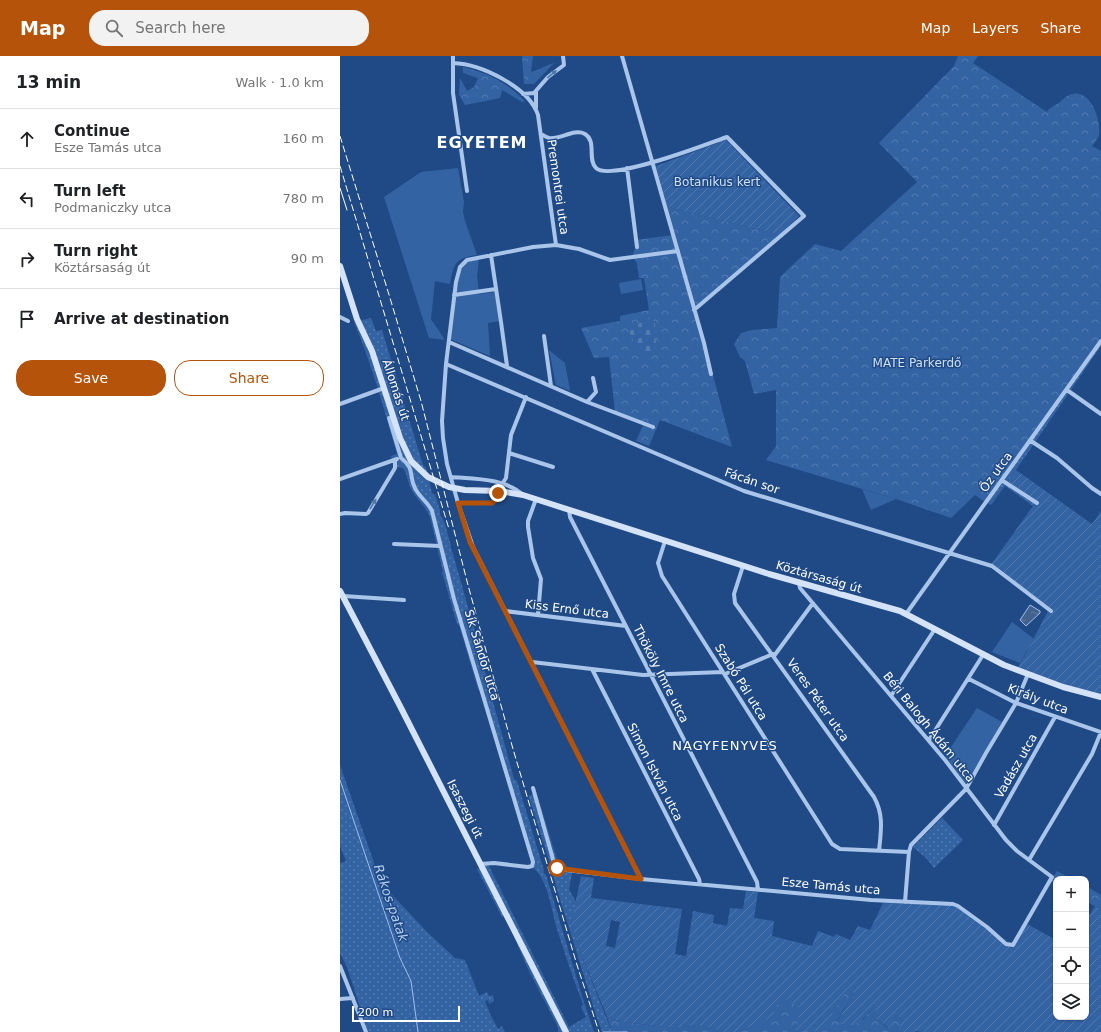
<!DOCTYPE html>
<meta charset="utf-8">
<style>
:root{--surface:#fff;--page:#f2f2f2;--text:#202124;--muted:#757577;--line:#e0e0e0;--accent:#b45309}
body{margin:0;font-family:"DejaVu Sans",sans-serif;background:var(--page);color:var(--text)}
.controls{position:absolute;right:12px;bottom:12px;display:grid;overflow:hidden;border-radius:8px;box-shadow:0 1px 3px #0004}
.controls button{width:36px;height:36px;display:grid;place-items:center;padding:0;border:0;border-bottom:1px solid var(--line);background:var(--surface);color:var(--text);font:20px sans-serif}
.scale{position:absolute;left:12px;bottom:10px;width:108px;box-sizing:border-box;padding-left:4px;border:2px solid #fff;border-top:0;font-size:11px;line-height:14px;white-space:nowrap;color:#fff;-webkit-text-stroke:3px #204a86;paint-order:stroke}
.stop{position:absolute;width:12px;height:12px;margin:-9px;border:3px solid #b45309;border-radius:50%;background:#fff}
.stop.end{background:#b45309;border-color:#fff;box-shadow:0 1px 4px #0008}
.list{margin:0;padding:0;list-style:none}
h2{display:flex;justify-content:space-between;align-items:center;height:52px;margin:0;padding:0 16px;font-size:17px}
h2 small{font-size:13px;font-weight:400;color:var(--muted)}
.list li{display:grid;grid-template-columns:26px 1fr auto;gap:12px;align-items:center;box-sizing:border-box;height:60px;padding:0 16px;border-top:1px solid var(--line)}
.list b{display:block;font-size:15px;white-space:nowrap}
.list p{margin:0;font-size:13px;white-space:nowrap;color:var(--muted)}
.list em{font-size:13px;font-style:normal;color:var(--muted)}
.actions{display:flex;gap:8px;padding:12px 16px}
.actions a{flex:1;padding:9px 0;border:1px solid var(--accent);border-radius:16px;text-align:center;font-size:14px;color:var(--accent)}
.actions .main{background:var(--accent);color:#fff}
.icon{flex:none;width:22px;height:22px;fill:none;stroke:currentColor;stroke-width:2;stroke-linecap:round;stroke-linejoin:round}
.map{position:relative;flex:none;width:761px;height:976px;overflow:hidden}
header{display:flex;align-items:center;gap:24px;box-sizing:border-box;height:56px;padding:0 20px;background:var(--accent);color:#fff}
header strong{font-size:19px}
nav{display:flex;gap:22px;margin-inline-start:auto;font-size:14px}
.search{width:280px;height:36px;background:var(--page);display:flex;align-items:center;gap:10px;box-sizing:border-box;padding:0 14px;border-radius:16px;color:var(--muted);font-size:15px}
main{display:flex}
aside{flex:1;background:var(--surface)}
.map>svg:first-child{display:block}
.grass{fill:url(#grass-dots)}
.forest{fill:url(#forest-crowns)}
.cemetery{fill:url(#cemetery-stones)}
.park{fill:#3463a4}
.garden{fill:url(#garden-furrows);fill-rule:evenodd}
.water{fill:url(#water-ripples);stroke:#9dbfeb}
.lines{fill:none;stroke-linecap:round;stroke-linejoin:round}
.stream{stroke:#9dbfeb;stroke-width:1}
.minor{stroke:#a9c5ea;stroke-width:4}
.secondary{stroke:#d5e3f8;stroke-width:6}
.tram{stroke:#fff;stroke-width:1}
.rail{stroke:#fff;stroke-width:1;stroke-dasharray:7 3;stroke-linecap:butt}
.oneway{fill:#5075a9}
.route{stroke:#b45309;stroke-width:5}
.labels{text-anchor:middle;dominant-baseline:central;stroke-width:3;stroke-linejoin:round;paint-order:stroke}
.park-label{font-size:12px;fill:#cee0f7;stroke:#204a86}
.street-label{font-size:12px;fill:#fff;stroke:#204a86}
.neighbourhood-label{font-size:13px;letter-spacing:1px;fill:#fff;stroke:#204a86}
.water-label{font-size:13px;font-style:italic;fill:#b5cff1;stroke:#204a86}
.district-label{font-size:16px;font-weight:bold;letter-spacing:1px;fill:#fff;stroke:#204a86}
</style>
<header>
<strong>Map</strong>
<div class="search"><svg class="icon" aria-label="search" viewBox="0 0 24 24"><circle cx="10" cy="10" r="6"/><path d="M15 15l6 6"/></svg>Search here</div>
<nav><a>Map</a><a>Layers</a><a>Share</a></nav>
</header>
<main>
<aside>
<h2>13 min<small>Walk · 1.0 km</small></h2>
<ul class="list">
<li><svg class="icon" aria-label="ahead" viewBox="0 0 24 24"><path d="M12 20V5M6 11l6-6 6 6"/></svg><div><b>Continue</b><p>Esze Tamás utca</p></div><em>160 m</em></li>
<li><svg class="icon" aria-label="left" viewBox="0 0 24 24"><path d="M17 20v-9H6M10 6l-5 5 5 5"/></svg><div><b>Turn left</b><p>Podmaniczky utca</p></div><em>780 m</em></li>
<li><svg class="icon" aria-label="right" viewBox="0 0 24 24"><path d="M7 20v-9h11M14 6l5 5-5 5"/></svg><div><b>Turn right</b><p>Köztársaság út</p></div><em>90 m</em></li>
<li><svg class="icon" aria-label="arrive" viewBox="0 0 24 24"><path d="M6 21V4h12l-3 4 3 4H6"/></svg><div><b>Arrive at destination</b></div></li>
</ul>
<div class="actions"><a class="main">Save</a><a>Share</a></div>
</aside>
<div class="map">
<svg width="761" height="976" viewBox="0 0 761 976">
<defs>
<pattern id="grass-dots" width="8" height="8" patternUnits="userSpaceOnUse"><rect width="8" height="8" fill="#3463a4"/><path d="M2 2h.1M6 6h.1" fill="none" stroke="#527ab2" stroke-width="1.8" stroke-linecap="round"/></pattern>
<pattern id="forest-crowns" width="20" height="18" patternUnits="userSpaceOnUse"><rect width="20" height="18" fill="#3463a4"/><path d="M2 6a3 3 0 1 1 6 0M12 15a3 3 0 1 1 6 0" fill="none" stroke="#527ab2"/></pattern>
<pattern id="cemetery-stones" width="16" height="16" patternUnits="userSpaceOnUse"><rect width="16" height="16" fill="#3463a4"/><path d="M2 7V4a2 2 0 0 1 4 0v3zM10 15v-3a2 2 0 0 1 4 0v3z" fill="#527ab2"/></pattern>
<pattern id="garden-furrows" width="10" height="10" patternUnits="userSpaceOnUse"><rect width="10" height="10" fill="#3463a4"/><path d="M-1 1l2-2M0 10L10 0M9 11l2-2" fill="none" stroke="#527ab2"/></pattern>
<pattern id="water-ripples" width="26" height="14" patternUnits="userSpaceOnUse"><rect width="26" height="14" fill="#43618d"/><path d="M2 4q2-2 4 0t4 0M15 11q2-2 4 0t4 0" fill="none" stroke="#5f799e"/></pattern>
</defs>
<rect width="100%" height="100%" fill="#204a86"/>
<path class="grass" d="M 31,262 L 36,275 L 42,274 L 83,409 L 86,412 L 92,437 L 95,439 L 100,454 L 100,458 L 105,468 L 111,490 L 111,493 L 113,498 L 135,576 L 136,584 L 140,592 L 139,594 L 174,723 L 177,725 L 203,811 L 204,815 L 203,816 L 206,819 L 209,829 L 242,940 L 254,976 L 218,976 L 218,971 L 188,913 L 165,860 L 162,861 L 137,813 L 148,808 L 229,971 L 246,961 L 241,951 L 243,948 C 233,923 225,898 217,873 C 211,852 209,829 195,813 L 192,812 L 191,803 L 140,634 L 138,633 L 119,569 L 117,568 L 102,516 L 103,516 L 90,461 C 85,449 78,445 72,435 C 68,428 68,420 63,412 L 57,411 L 55,414 L 51,400 L 57,398 C 44,353 32,309 14,266 Z
M 761,282 L 761,290 L 665,430 L 651,449 L 645,446 Z
M 0,709 L 41,827 L 87,876 L 115,902 L 125,904 L 139,940 L 147,936 L 149,940 L 153,939 L 154,945 L 149,948 L 148,944 L 145,945 L 151,960 L 158,973 L 162,970 L 165,976 L 28,976 L 7,911 L 0,897 L 0,807 L 6,805 L 0,790 Z
M 192,732 L 195,732 L 219,810 L 233,812 L 229,833 L 236,846 L 231,868 L 241,898 L 272,976 L 262,976 L 257,962 L 216,830 L 212,814 L 214,812 L 211,811 L 189,741 L 189,740 L 193,738 Z
M 602,762 L 623,784 L 594,812 L 586,802 L 573,791 Z"/>
<path class="forest" d="M 182,0 L 193,0 L 191,16 C 200,14 206,9 214,7 L 194,28 L 184,28 Z
M 618,0 L 638,0 L 633,7 L 707,56 C 709,52 714,50 719,47 C 722,44 727,39 732,38 C 751,33 761,64 759,79 C 758,83 755,86 752,90 L 761,95 L 761,282 L 701,369 L 645,446 L 635,439 L 611,462 L 556,443 L 426,404 L 436,390 L 436,334 L 414,338 L 405,305 L 400,301 L 394,288 L 401,277 L 412,274 L 437,272 L 440,221 L 475,188 L 501,195 L 577,126 L 539,87 L 614,10 Z
M 123,11 C 151,18 164,25 185,45 L 182,46 L 162,34 L 160,42 L 125,49 L 119,39 L 120,22 L 127,35 L 134,31 L 138,22 L 123,17 Z
M 327,151 L 440,179 L 355,251 L 392,391 L 320,364 L 309,390 L 296,385 L 304,367 L 275,356 L 269,301 L 254,302 L 241,272 L 280,265 L 280,260 L 309,254 L 304,222 L 299,222 L 297,207 L 292,201 L 295,192 L 295,184 L 334,179 Z
M 717,815 L 732,823 L 716,823 L 716,828 L 711,825 Z
M 746,830 L 761,839 L 761,854 L 746,845 Z
M 507,934 L 514,937 L 497,965 L 523,964 L 536,948 L 538,950 L 532,960 L 548,972 L 557,959 L 563,965 L 556,976 L 396,976 L 420,968 L 440,941 L 462,951 Z
M 266,958 L 272,963 L 282,966 L 334,972 L 357,969 L 383,976 L 272,976 Z"/>
<path class="cemetery" d="M 312,262 L 315,268 L 316,291 L 313,292 L 309,298 L 300,297 L 288,274 L 307,263 Z"/>
<path class="park" d="M 118,112 L 124,146 L 123,156 L 125,165 L 137,199 C 115,202 114,207 110,228 L 95,225 L 91,263 L 105,284 L 89,282 L 44,141 L 81,116 Z
M 139,203 L 137,220 L 139,238 L 156,236 L 161,265 L 148,267 L 150,300 L 110,283 L 119,218 C 124,206 127,206 139,203 Z
M 301,223 L 303,234 L 281,238 L 279,227 Z
M 209,294 L 225,307 L 230,335 L 216,329 Z
M 522,433 L 556,443 L 531,454 Z
M 672,566 L 694,583 L 680,607 L 652,596 Z
M 637,652 L 662,666 L 627,727 L 625,727 L 605,700 Z"/>
<path class="garden" d="M 386,84 L 459,160 L 440,179 L 327,151 L 316,110 Z
M 676,414 L 752,468 L 761,455 L 761,638 L 726,629 L 678,611 L 685,599 L 708,555 L 650,510 L 693,450 L 665,430 Z
M 241,820 L 254,822 L 251,842 L 342,853 L 335,898 L 346,900 L 353,855 L 374,859 L 373,867 L 387,870 L 390,852 L 403,853 L 406,835 L 418,836 L 414,862 L 434,865 L 432,880 L 472,890 L 478,875 L 494,881 L 496,878 L 510,884 L 518,870 L 530,874 L 543,847 L 610,849 L 620,853 L 672,892 L 687,868 L 716,884 L 716,961 L 746,961 L 746,864 L 755,850 L 761,854 L 761,976 L 583,976 L 576,975 L 574,976 L 556,976 L 563,965 L 557,959 L 549,972 L 532,960 L 538,950 L 536,948 C 524,962 517,975 497,966 L 514,937 L 507,934 L 482,975 L 466,975 L 456,974 L 461,952 L 440,941 L 433,959 L 420,968 L 396,976 L 383,976 L 357,969 L 334,972 L 282,966 L 272,963 L 266,958 L 241,898 L 231,868 ZM 271,864 L 280,866 L 275,892 L 266,890 Z"/>
<path class="water" d="M 690,549 L 700,555 L 700,557 L 686,570 L 680,564 Z"/>
<g class="lines">
<path class="stream" d="M 0,724 L 60,902 L 71,925 L 78,976
M 263,976 L 287,976"/>
<path class="minor" d="M 113,0 L 113,37 L 127,135
M 282,0 L 364,287 L 371,318
M 113,7 C 141,8 189,31 198,59 L 216,189
M 196,35 L 196,52
M 183,38 L 194,37 L 208,21 L 224,9 L 223,0
M 201,78 C 203,79 206,81 209,82 C 220,84 234,72 245,78 C 257,85 247,104 256,112 C 271,126 367,88 387,81 L 464,160 L 354,254
M 287,112 L 297,191
M 151,199 L 161,266 L 167,310
M 114,239 L 156,233
M 0,261 L 8,265
M 204,280 L 211,330
M 109,286 L 247,346 L 313,371
M 106,308 L 404,435 L 652,510 L 711,555
M 727,334 L 761,358
M 247,346 L 256,336 L 253,322
M 0,348 L 44,332
M 49,362 L 61,402
M 691,385 L 717,402 L 752,432 L 761,438
M 169,397 L 213,411
M 61,402 C 76,414 68,419 75,432 C 79,441 88,446 92,455 L 114,543 L 193,806 L 192,810 L 188,811 L 154,807 L 140,808
M 111,421 C 134,423 165,422 183,439
M 0,423 L 57,403
M 663,425 L 697,447
M 162,428 L 166,422 L 171,379 L 186,341
M 196,443 L 188,465 L 188,471 L 193,502 L 201,523 L 198,559
M 118,447 L 152,447 L 157,443 L 159,435
M 229,453 L 230,461 L 417,826 L 418,834
M 0,458 L 5,457 L 26,458 L 28,457 L 55,412 L 55,404
M 325,485 L 318,507 L 322,520 L 492,788 L 500,793 L 569,796
M 54,488 L 100,490
M 403,510 L 394,538 L 395,547 L 534,741 C 544,759 541,775 539,795
M 3,540 L 64,544
M 165,555 L 286,570
M 566,558 L 761,285
M 434,600 L 473,547
M 192,606 L 303,619 L 383,616
M 252,613 L 359,823 L 360,828
M 385,618 L 433,598
M 629,623 L 676,647 L 761,676
M 551,640 L 595,573
M 589,684 L 643,599
M 193,732 L 214,807 L 218,813 L 301,823 L 531,844 L 613,848 L 618,850 L 647,871 L 666,888 L 673,889 L 712,821 L 677,795 L 666,784 L 605,704 L 460,532 L 459,527
M 654,769 L 715,661
M 689,804 L 752,698 L 761,676
M 301,823 L 133,491 L 118,447 L 107,408 L 103,382 L 102,365 L 106,308 L 116,226 L 120,211 L 127,204 L 193,191 L 216,189 L 239,193 L 270,204 L 338,195
M 565,846 L 569,796 L 571,789 L 626,733 L 646,697 L 676,647 L 688,618
M 0,910 L 26,976
M 0,943 L 13,942"/>
<path class="secondary" d="M 0,210 L 17,263 L 32,295 L 60,382 L 71,405 L 88,421 L 109,431 L 125,434 L 159,435 L 183,439 L 429,518 L 560,555 L 664,609 L 723,631 L 761,641
M 0,535 L 60,650 L 226,976"/>
<path class="tram" d="M 0,132 L 7,154"/>
<path class="rail" d="M 0,80 L 50,242 L 81,345 L 128,529 L 173,693 L 237,909 L 259,976
M 0,110 L 109,473"/>
</g>
<defs><path id="oneway-solid" d="M-6-.8H1V-3.2L6.5 0L1 3.2V.8H-6Z"/></defs>
<g class="oneway">
<use href="#oneway-solid" transform="translate(212 18) rotate(-39)"/>
<use href="#oneway-solid" transform="translate(33 448) rotate(-59)"/>
</g>
<g class="lines">
<path class="route" d="M 158,437 L 156,444 L 152,447 L 118,447 L 130,486 L 301,823 L 217,812"/>
</g>
<g class="labels">
<g class="park-label">
<text x="377" y="126">Botanikus kert</text>
<text x="577" y="307">MATE Parkerdő</text>
</g>
<g class="street-label">
<text transform="translate(218 131) rotate(82)">Premontrei utca</text>
<text transform="translate(56 334) rotate(72)">Állomás út</text>
<text transform="translate(656 416) rotate(-54)">Őz utca</text>
<text transform="translate(412 425) rotate(19)">Fácán sor</text>
<text transform="translate(479 521) rotate(16)">Köztársaság út</text>
<text transform="translate(227 553) rotate(7)">Kiss Ernő utca</text>
<text transform="translate(142 599) rotate(73)">Sík Sándor utca</text>
<text transform="translate(321 618) rotate(63)">Thököly Imre utca</text>
<text transform="translate(401 626) rotate(58)">Szabó Pál utca</text>
<text transform="translate(698 643) rotate(21)">Király utca</text>
<text transform="translate(478 644) rotate(55)">Veres Péter utca</text>
<text transform="translate(589 671) rotate(51)">Béri Balogh Ádám utca</text>
<text transform="translate(676 710) rotate(-60)">Vadász utca</text>
<text transform="translate(315 716) rotate(63)">Simon István utca</text>
<text transform="translate(125 753) rotate(63)">Isaszegi út</text>
<text transform="translate(491 830) rotate(5)">Esze Tamás utca</text>
</g>
<g class="neighbourhood-label">
<text x="385" y="689">NAGYFENYVES</text>
</g>
<g class="water-label">
<text transform="translate(51 847) rotate(71)">Rákos-patak</text>
</g>
<g class="district-label">
<text x="142" y="86">EGYETEM</text>
</g>
</g>
</svg>
<div class="controls">
<button>+</button>
<button>−</button>
<button><svg class="icon" aria-label="locate" viewBox="0 0 24 24"><circle cx="12" cy="12" r="6"/><path d="M12 2v4M12 18v4M2 12h4M18 12h4"/></svg></button>
<button><svg class="icon" aria-label="layers" viewBox="0 0 24 24"><path d="M12 4l9 5-9 5-9-5zM3 14l9 5 9-5"/></svg></button>
</div>
<div class="scale">200 m</div>
<div class="stop" style="left:217px;top:812px"></div>
<div class="stop end" style="left:158px;top:437px"></div>
</div>
</main>
